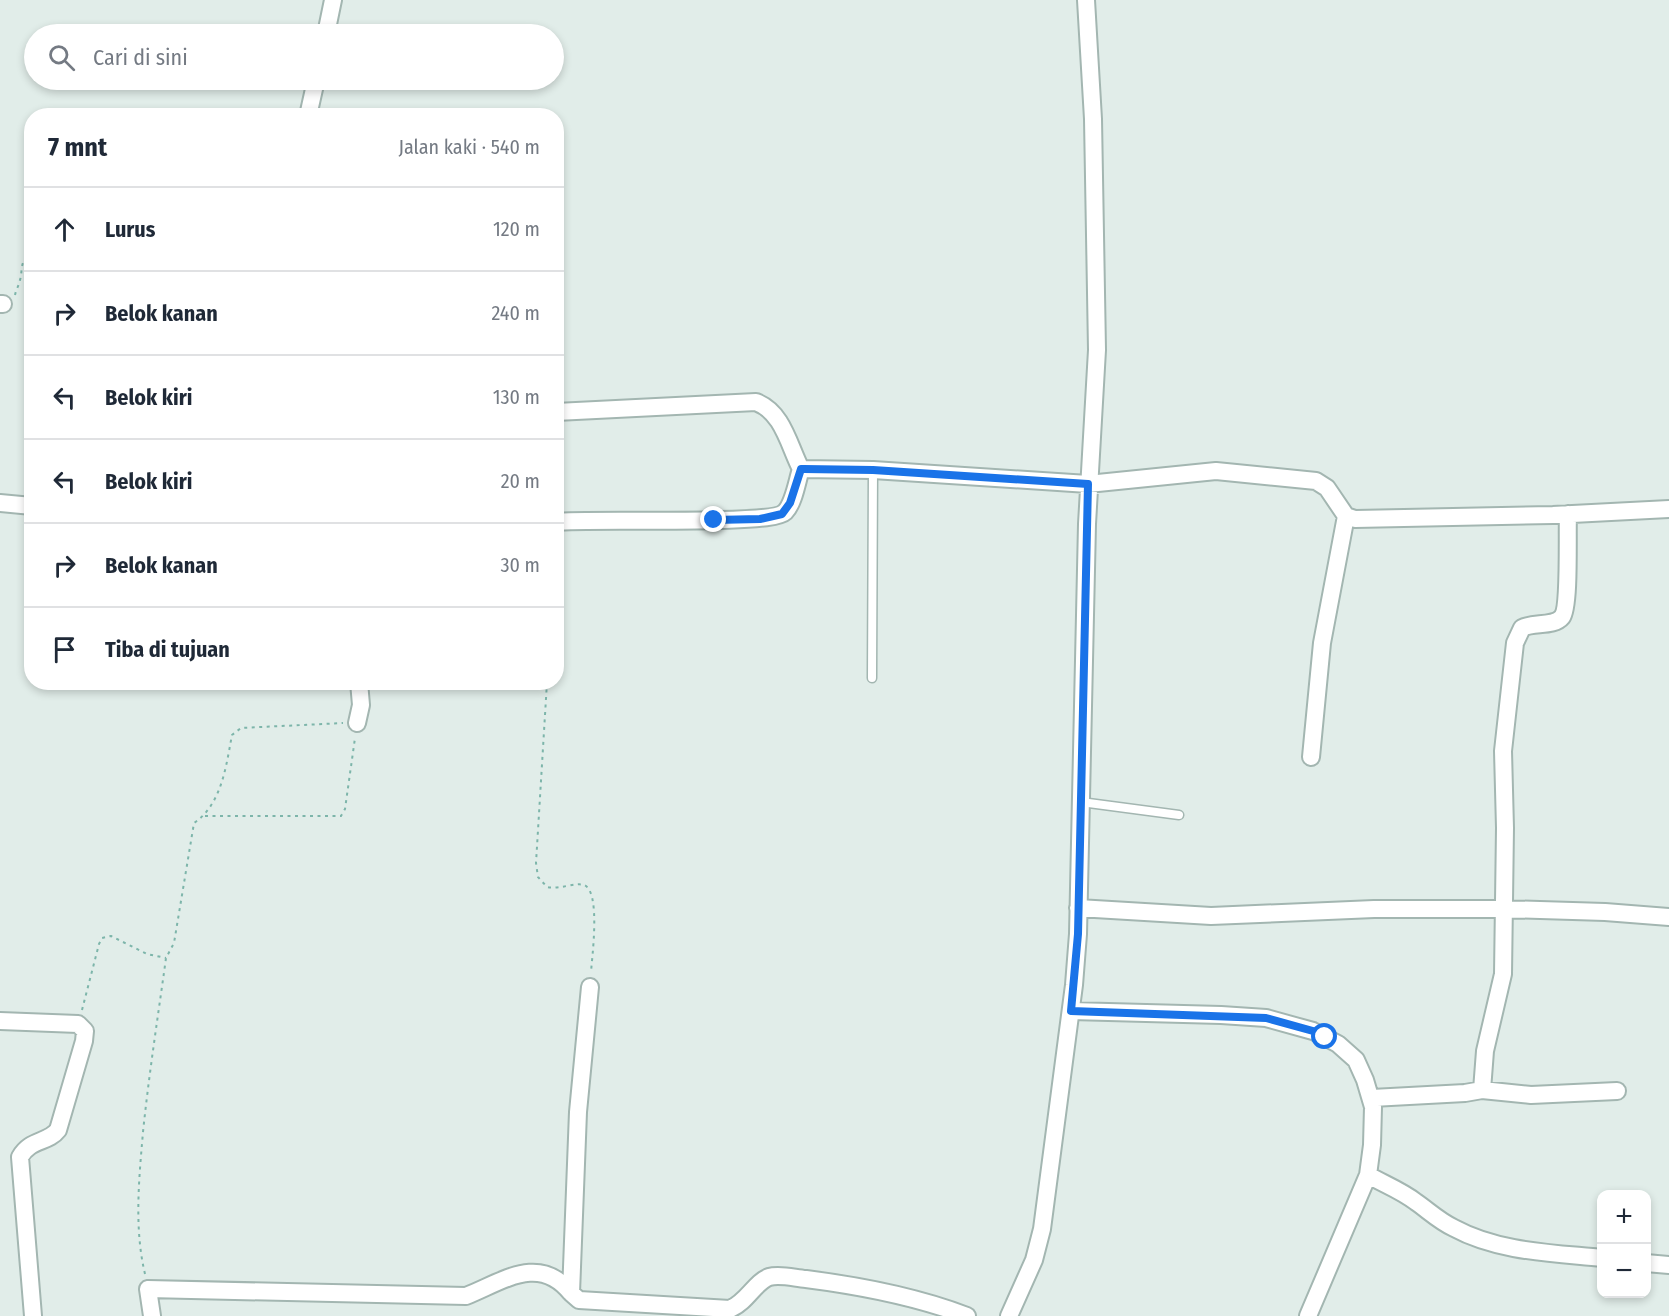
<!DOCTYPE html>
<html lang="id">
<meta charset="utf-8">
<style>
:root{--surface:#fff;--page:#f6f6f7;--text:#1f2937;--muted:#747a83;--line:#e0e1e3}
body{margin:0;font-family:"Fira Sans Condensed",sans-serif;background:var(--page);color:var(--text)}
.controls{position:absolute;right:18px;bottom:18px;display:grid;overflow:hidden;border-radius:12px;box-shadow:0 3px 9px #0003}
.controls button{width:54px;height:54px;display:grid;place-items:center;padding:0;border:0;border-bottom:2px solid var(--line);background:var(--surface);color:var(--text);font:30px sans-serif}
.stop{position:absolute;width:18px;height:18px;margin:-14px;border:4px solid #1a73e8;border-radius:50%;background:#fff}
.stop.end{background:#1a73e8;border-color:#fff;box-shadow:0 2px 6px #0008}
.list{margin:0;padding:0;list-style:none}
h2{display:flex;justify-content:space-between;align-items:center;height:78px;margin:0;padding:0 24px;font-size:26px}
h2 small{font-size:20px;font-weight:400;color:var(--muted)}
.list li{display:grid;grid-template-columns:39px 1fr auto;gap:18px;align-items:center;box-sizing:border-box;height:84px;padding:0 24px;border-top:2px solid var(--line)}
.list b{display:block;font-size:22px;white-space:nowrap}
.list em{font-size:20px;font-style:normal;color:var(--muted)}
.icon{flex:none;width:33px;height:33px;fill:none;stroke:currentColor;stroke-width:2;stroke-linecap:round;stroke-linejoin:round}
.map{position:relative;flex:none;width:1669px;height:1316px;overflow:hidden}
.search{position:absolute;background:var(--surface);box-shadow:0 3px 9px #0003;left:24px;top:24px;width:540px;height:66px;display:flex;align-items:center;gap:15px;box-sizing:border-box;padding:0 21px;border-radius:33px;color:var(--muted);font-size:22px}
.panel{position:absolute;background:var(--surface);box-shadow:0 3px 9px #0003;left:24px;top:108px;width:540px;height:582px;border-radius:24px}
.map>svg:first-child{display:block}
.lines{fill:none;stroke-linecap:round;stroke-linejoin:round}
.lane-casing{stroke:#a3b6b1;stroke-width:11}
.street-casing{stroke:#a3b6b1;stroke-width:20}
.path{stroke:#7db5aa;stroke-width:2;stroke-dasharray:3 4.5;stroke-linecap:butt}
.lane{stroke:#fff;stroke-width:8}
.street{stroke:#fff;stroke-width:16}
.route{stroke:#1a73e8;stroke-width:8}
</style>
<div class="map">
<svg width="1669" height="1316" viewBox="0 0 1669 1316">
<rect width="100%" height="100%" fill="#e1ede9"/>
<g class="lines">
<g class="lane-casing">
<path id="lane" d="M 872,678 L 873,470
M 1081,802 L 1179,815"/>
</g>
<g class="street-casing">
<path id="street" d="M 326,34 L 333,0
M 308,116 L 316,80
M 0,304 L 3,304
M 556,412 L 756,402 C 783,412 789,446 801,469 L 873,470 L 1088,484 L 1216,471 L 1316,481 L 1327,488 L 1346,516 L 1355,519 L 1553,515 L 1669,509
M 0,503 L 32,506
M 556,522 C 590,518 771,526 785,512 C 794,503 797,481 801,469
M 357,723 L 361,705 L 359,682
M 1311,757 L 1322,643 L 1346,516
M 1078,908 L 1211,916 L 1374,909 L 1504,909 L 1605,912 L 1669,917
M 590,987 L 578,1112 L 571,1293 L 579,1300 L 730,1309 C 747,1302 755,1282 769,1277 C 780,1274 794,1278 806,1279 C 861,1286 915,1296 967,1316
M 1071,1011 L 1221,1015 L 1266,1018 L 1313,1031 L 1338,1044 L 1356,1060 L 1365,1080 L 1373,1107 L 1372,1145 L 1368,1175 L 1308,1316
M 0,1021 L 78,1024 L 85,1031 L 84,1041 L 58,1130 C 48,1143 30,1139 20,1157 L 33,1316
M 1482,1090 L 1531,1095 L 1617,1091
M 1372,1098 L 1465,1093 L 1482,1090 L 1485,1051 L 1503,974 L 1505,828 L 1503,751 L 1515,643 L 1522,628 C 1533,622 1554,627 1562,617 C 1570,607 1567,531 1568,514
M 1368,1175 C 1384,1184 1402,1191 1416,1202 C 1429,1211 1439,1221 1454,1228 C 1498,1252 1553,1253 1602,1258
M 1646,1263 L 1669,1265
M 152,1316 L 148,1289 L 466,1296 C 502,1282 539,1253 571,1293
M 1009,1316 L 1034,1260 L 1042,1229 L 1074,985 L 1078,934 L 1087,524 L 1097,350 L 1093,119 L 1086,0"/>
</g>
<path class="path" d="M 15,295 C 16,290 19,285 20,280 C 23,270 19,259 32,255
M 547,682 L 536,863 L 538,877 L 547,887 C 559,890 575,882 584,885 C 601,891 592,957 591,972
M 205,816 L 341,816 L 345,809 L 355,738
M 82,1010 L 99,944 L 102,938 L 111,936 L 147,954 L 166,958
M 145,1274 C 134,1228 139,1179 143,1132 C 149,1074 158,1016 166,958 L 174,943 L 194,823 C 222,804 226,766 232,735 L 241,728 L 343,723"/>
<use href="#lane" class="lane"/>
<use href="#street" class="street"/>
</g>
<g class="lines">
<path class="route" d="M 714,520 L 760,519 L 782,514 L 790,503 L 801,469 L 804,469 L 873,470 L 1088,484 L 1078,934 L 1071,1011 L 1266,1018 L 1313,1031 L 1325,1037"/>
</g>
</svg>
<div class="controls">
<button>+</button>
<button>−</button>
</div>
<div class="stop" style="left:1325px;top:1037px"></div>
<div class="stop end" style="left:714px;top:520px"></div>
<div class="search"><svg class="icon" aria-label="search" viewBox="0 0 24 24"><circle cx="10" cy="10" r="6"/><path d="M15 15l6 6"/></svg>Cari di sini</div>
<section class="panel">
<h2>7 mnt<small>Jalan kaki · 540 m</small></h2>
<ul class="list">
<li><svg class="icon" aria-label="ahead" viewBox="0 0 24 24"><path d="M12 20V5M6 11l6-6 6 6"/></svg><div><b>Lurus</b></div><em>120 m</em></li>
<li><svg class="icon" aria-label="right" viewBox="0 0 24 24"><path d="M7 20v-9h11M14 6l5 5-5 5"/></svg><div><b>Belok kanan</b></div><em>240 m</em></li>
<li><svg class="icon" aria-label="left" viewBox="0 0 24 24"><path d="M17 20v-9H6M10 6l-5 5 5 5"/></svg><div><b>Belok kiri</b></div><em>130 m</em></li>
<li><svg class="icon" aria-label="left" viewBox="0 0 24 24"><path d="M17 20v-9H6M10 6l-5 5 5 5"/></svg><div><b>Belok kiri</b></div><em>20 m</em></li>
<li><svg class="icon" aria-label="right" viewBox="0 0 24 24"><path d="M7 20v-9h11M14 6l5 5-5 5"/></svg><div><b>Belok kanan</b></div><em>30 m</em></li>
<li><svg class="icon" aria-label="arrive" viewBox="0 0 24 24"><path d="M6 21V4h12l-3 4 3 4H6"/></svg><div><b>Tiba di tujuan</b></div></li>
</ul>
</section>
</div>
